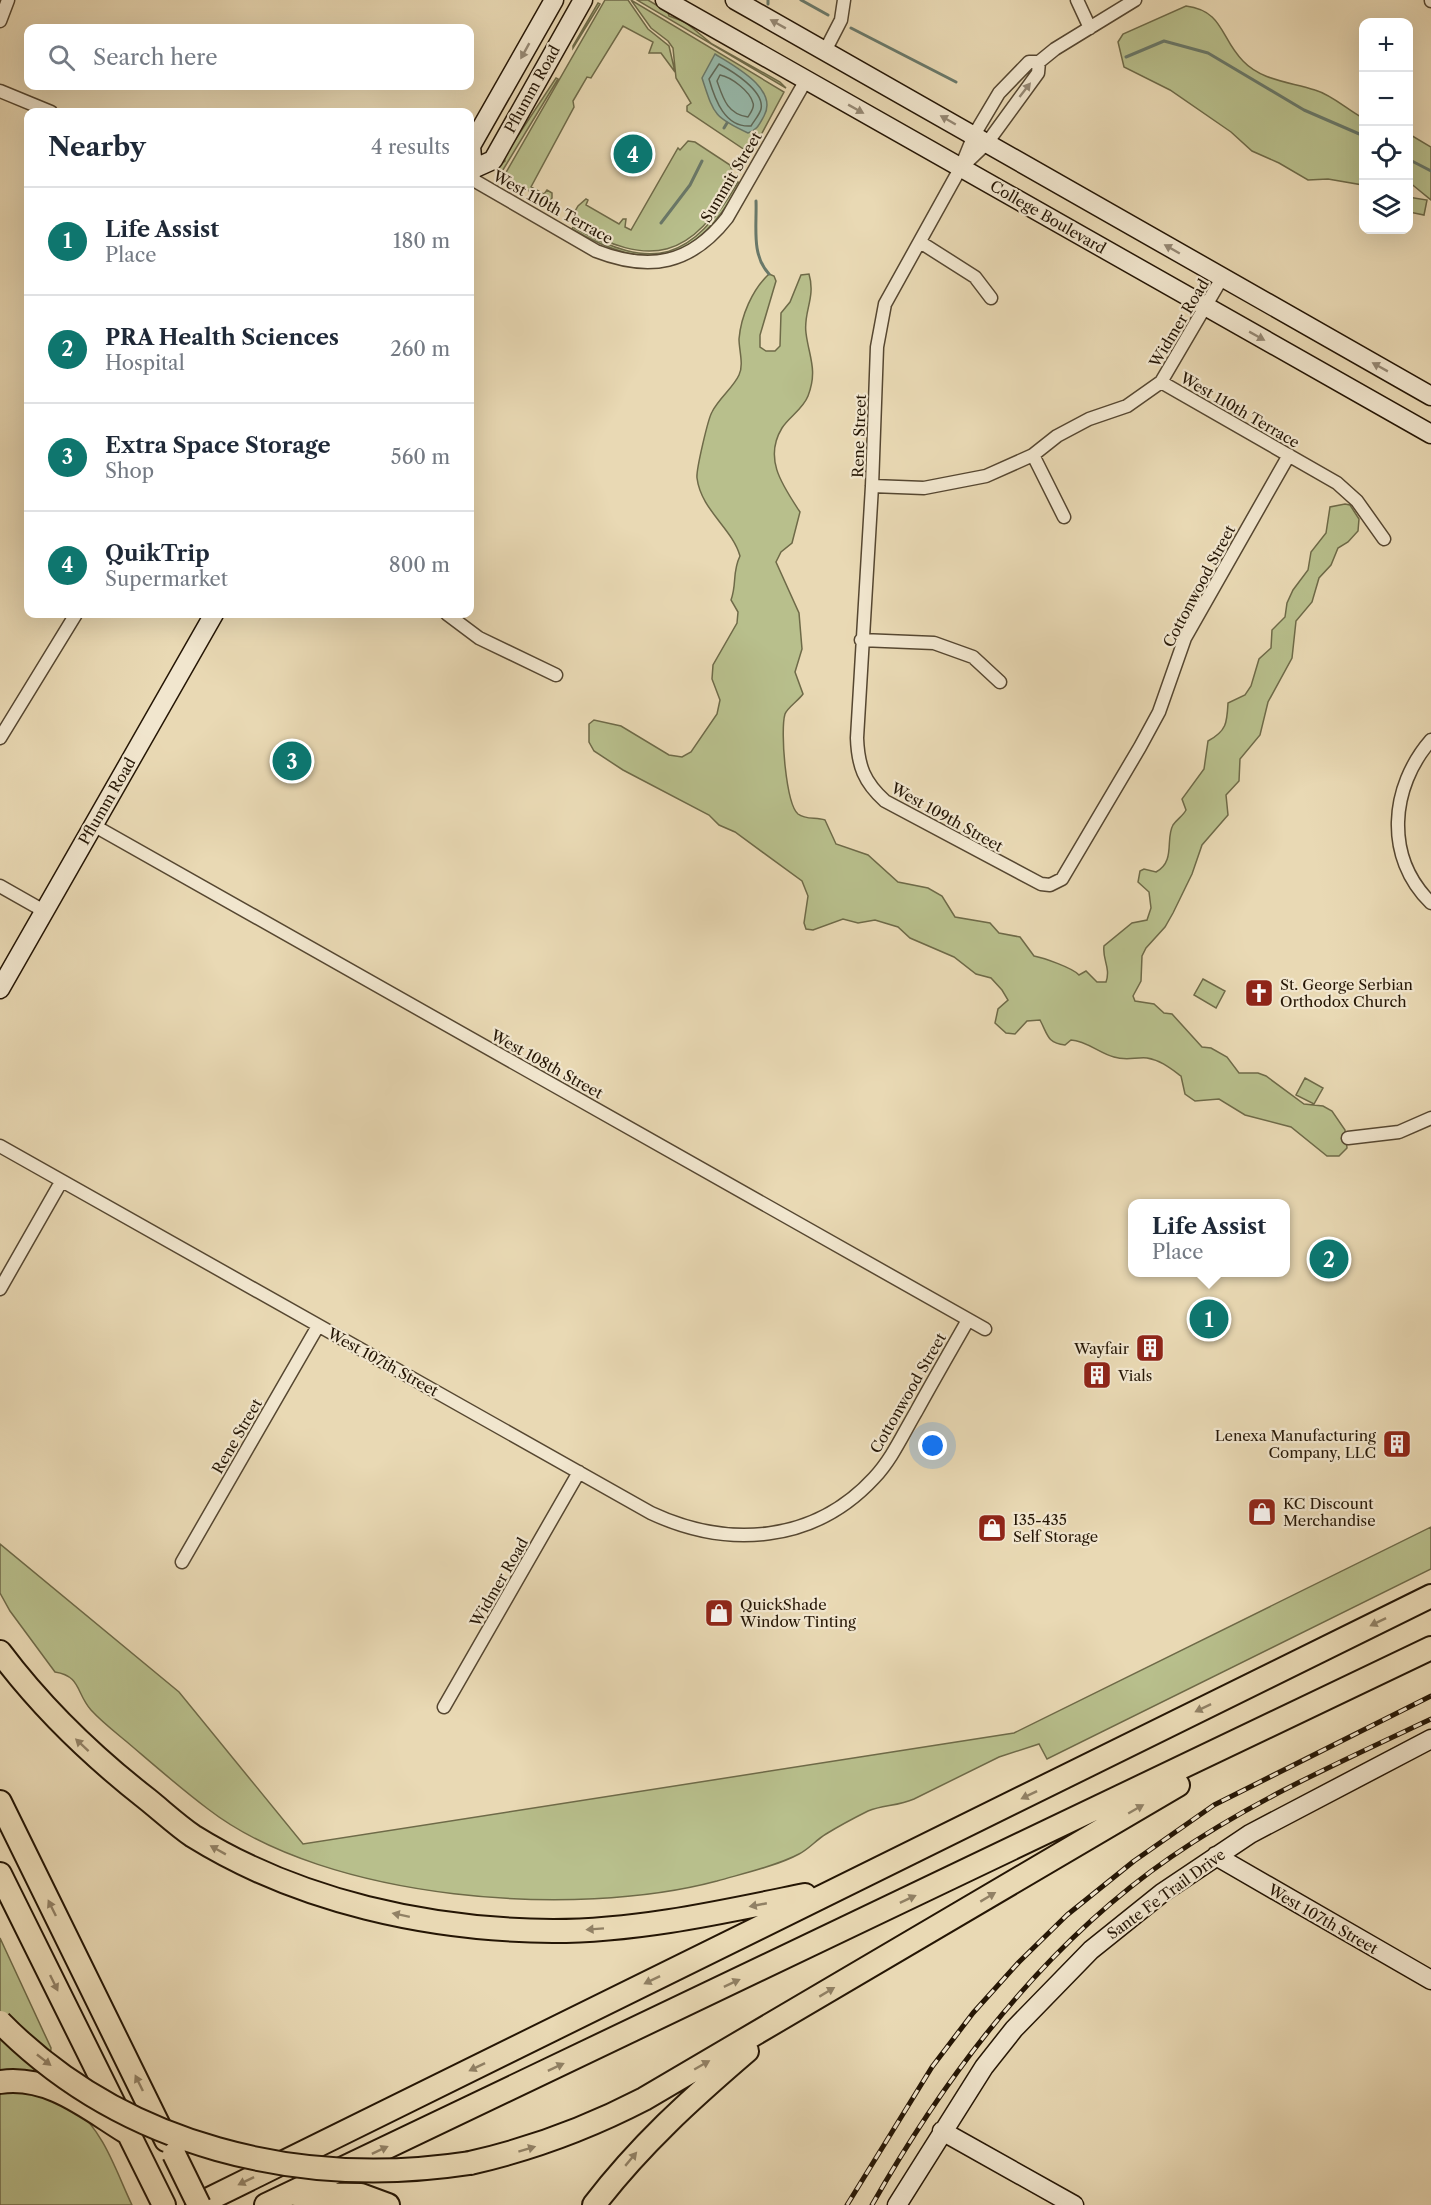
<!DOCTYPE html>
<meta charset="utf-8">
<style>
:root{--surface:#fff;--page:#f2f2f3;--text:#1f2937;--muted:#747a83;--line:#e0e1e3;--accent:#0f766e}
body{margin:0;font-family:"Libre Caslon Text",serif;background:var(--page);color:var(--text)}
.controls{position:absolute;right:18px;top:18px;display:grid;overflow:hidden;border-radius:12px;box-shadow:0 6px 24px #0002}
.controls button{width:54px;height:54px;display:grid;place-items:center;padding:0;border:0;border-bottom:2px solid var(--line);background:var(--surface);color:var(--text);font:30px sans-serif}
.you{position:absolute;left:933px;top:1446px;width:21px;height:21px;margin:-15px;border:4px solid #fff;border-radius:50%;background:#1a73e8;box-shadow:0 0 0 9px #1a73e833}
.badge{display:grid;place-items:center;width:39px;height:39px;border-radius:50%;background:var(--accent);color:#fff;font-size:20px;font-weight:700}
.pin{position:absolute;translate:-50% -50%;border:3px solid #fff;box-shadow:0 2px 6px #0006}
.popup{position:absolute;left:1128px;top:1199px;width:162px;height:78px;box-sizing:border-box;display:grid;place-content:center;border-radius:12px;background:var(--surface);filter:drop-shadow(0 2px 4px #0005);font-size:20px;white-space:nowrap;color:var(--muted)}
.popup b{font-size:22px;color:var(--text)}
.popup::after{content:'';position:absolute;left:50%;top:100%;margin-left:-12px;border:12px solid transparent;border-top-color:var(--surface)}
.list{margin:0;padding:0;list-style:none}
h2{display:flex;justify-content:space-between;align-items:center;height:78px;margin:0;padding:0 24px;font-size:26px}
h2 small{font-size:20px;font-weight:400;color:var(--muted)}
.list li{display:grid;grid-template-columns:39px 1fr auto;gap:18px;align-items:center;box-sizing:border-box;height:108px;padding:0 24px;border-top:2px solid var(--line)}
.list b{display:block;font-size:22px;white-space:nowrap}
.list p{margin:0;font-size:20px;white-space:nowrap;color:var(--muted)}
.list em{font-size:20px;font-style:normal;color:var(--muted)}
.icon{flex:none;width:33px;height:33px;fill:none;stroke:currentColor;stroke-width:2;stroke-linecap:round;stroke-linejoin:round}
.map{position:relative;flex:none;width:1431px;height:2205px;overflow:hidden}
.search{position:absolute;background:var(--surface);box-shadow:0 6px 24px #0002;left:24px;top:24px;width:450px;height:66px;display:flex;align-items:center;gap:15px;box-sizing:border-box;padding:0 21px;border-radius:12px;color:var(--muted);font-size:22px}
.panel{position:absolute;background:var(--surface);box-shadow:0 6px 24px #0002;left:24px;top:108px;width:450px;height:510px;border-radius:12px}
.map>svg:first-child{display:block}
.green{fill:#b8bf8c;stroke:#6e6a48;stroke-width:1.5}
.water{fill:#97baac;stroke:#697869;stroke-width:1.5}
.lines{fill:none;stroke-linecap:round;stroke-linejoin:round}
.shore{stroke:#5e6858;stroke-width:1.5}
.stream{stroke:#697869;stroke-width:3}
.street-casing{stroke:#564731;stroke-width:15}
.secondary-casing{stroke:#251605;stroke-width:21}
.highway-casing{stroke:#251605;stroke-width:26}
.street{stroke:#f1e6ce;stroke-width:12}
.secondary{stroke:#f1e6ce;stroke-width:18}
.highway{stroke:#e9d9b4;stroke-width:22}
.rail-casing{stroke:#251605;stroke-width:5}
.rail{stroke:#f1e6ce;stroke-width:3;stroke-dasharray:9;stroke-linecap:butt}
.highway-bridge-casing{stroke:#251605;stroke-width:26;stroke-linecap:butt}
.highway-bridge{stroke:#e9d9b4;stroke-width:22}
.oneway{fill:#958874}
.oneway2{fill:#918165}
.labels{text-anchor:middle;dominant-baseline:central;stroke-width:4.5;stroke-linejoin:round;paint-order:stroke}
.street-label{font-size:15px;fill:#251605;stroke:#f1e6ce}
.poi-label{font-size:15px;fill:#251605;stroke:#f1e6ce;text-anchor:start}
</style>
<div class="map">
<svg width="1431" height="2205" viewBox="0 0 1431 2205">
<rect width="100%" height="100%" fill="#e9d9b4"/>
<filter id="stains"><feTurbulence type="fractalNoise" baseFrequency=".00333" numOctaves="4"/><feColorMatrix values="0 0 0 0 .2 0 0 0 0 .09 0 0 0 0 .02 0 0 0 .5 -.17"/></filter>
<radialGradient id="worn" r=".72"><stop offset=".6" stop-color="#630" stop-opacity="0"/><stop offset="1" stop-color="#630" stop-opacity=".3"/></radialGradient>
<path class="green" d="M 605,0 L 628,0 L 648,29 L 669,46 L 675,72 L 661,53 L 649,53 L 653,42 L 623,26 L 591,78 L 587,77 L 573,101 L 574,107 L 531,187 L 544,194 L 547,190 L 552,193 L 552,198 L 548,202 L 504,176 Z
M 631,0 L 784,92 L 753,150 L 745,150 L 687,111 L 687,106 L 691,103 L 676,78 L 673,48 L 668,41 L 651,28 Z
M 637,0 L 648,0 L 668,12 L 669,16 L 685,22 L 712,44 L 780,82 L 786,88 Z
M 598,3 L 600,4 L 573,48 L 573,46 Z
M 1186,6 C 1224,11 1220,38 1243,61 C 1262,81 1291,82 1315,90 C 1332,95 1348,110 1363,118 L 1363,185 L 1328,179 L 1308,180 L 1279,163 L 1252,151 L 1231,132 L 1170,90 L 1124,67 L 1118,42 L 1123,34 Z
M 556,78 L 558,79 L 498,178 L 498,167 L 505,161 L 504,157 Z
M 1409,134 L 1431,147 L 1431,200 L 1409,182 Z
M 688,141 L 695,142 L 730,165 L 734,177 L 737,179 C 691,259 652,270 572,224 L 570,220 L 578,206 L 586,199 L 588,200 L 586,205 L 619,224 L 623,219 L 626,219 L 625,227 L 631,230 L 678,148 L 680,150 Z
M 738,182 L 740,184 C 695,263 651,275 572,229 L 573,227 C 653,273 692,261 738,182 Z
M 1408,197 L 1427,200 L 1424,215 L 1409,212 Z
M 769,274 L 774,276 L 776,281 L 760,335 L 760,347 L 766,351 L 775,351 L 780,346 L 781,313 L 790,302 L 801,275 L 809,274 C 816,298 803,312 806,333 C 809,357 818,370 808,396 C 803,409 789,417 782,428 C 763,459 783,486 800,512 L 792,543 L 781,552 L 776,562 L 799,613 L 802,649 L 795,672 L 803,694 C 799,700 787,708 785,714 C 780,730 786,804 798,814 C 806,820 816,817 825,820 L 836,844 L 868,855 L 898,882 L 928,888 L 942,896 L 955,917 L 990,923 L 999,933 L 1020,937 L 1034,956 C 1044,958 1073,968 1079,975 L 1086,971 L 1097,982 L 1106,982 C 1111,968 1102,959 1104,946 L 1132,923 L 1147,920 L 1151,908 L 1149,892 L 1138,882 L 1140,871 L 1144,869 L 1156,872 C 1176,861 1165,839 1173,825 C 1177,819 1183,816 1186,810 L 1182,799 L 1204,769 L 1208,741 C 1227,731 1227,722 1228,703 L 1245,695 L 1251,686 L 1259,659 L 1271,648 L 1272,630 L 1285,617 L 1287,603 L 1293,590 L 1308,570 L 1311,552 L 1326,533 L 1330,507 L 1345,504 L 1350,505 L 1359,519 L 1358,531 L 1348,542 L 1338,548 L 1331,565 L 1319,578 L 1312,602 L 1296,621 L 1292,658 L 1268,702 L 1260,735 L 1240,759 L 1239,781 L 1226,795 L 1228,815 L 1202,845 L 1192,874 L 1173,913 L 1165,927 L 1146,948 L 1142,956 L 1141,981 L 1133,996 L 1135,1001 L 1154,1004 L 1164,1013 L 1172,1014 L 1202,1047 L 1211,1048 L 1227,1057 L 1239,1073 L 1258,1073 L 1266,1076 L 1304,1104 L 1323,1106 L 1332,1111 L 1345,1130 L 1347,1148 L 1339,1156 L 1327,1156 L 1291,1127 L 1245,1115 L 1219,1099 L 1195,1101 L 1185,1094 L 1181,1076 C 1170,1068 1160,1060 1147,1058 C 1136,1057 1126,1061 1114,1057 C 1099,1053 1087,1041 1071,1040 L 1065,1045 C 1047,1043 1048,1035 1040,1020 L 1027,1021 L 1015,1034 L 1006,1033 L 995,1023 L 998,1009 L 1008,1000 L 1002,990 L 991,978 L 976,974 L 954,957 L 910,938 L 898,927 L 875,920 L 858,923 L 843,919 L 813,930 L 806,929 L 804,923 L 808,896 L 802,881 L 735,832 L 719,825 L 709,815 L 623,770 L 594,751 L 589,742 L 589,724 L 594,720 L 621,726 L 669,755 L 682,757 L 691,752 L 717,714 L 720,700 L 712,679 L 713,665 L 737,623 L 738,612 L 731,600 C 737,584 732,572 740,556 C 732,528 701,510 697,478 C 696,470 708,419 712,412 C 719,398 733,388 739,375 C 744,365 739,350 739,339 C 741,316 752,290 769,274 Z
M 1203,979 L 1225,991 L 1216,1008 L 1194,995 Z
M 1305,1078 L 1323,1088 L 1314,1104 L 1296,1095 Z
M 1431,1527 L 1431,1569 L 1047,1759 L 1039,1744 L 999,1757 L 914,1799 C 898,1806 883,1805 868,1811 C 854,1818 839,1826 826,1834 C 816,1840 809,1849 799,1854 C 777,1866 741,1874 717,1881 C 575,1919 327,1901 208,1809 C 180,1788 154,1765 127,1742 C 115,1732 102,1722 91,1710 C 76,1693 81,1676 55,1672 L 10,1611 L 0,1593 L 0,1544 L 179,1692 L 303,1844 L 1014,1733 Z
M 0,1938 L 51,2048 L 48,2076 L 0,2075 Z
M 19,2087 C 36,2094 61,2098 75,2109 C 104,2131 117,2174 132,2205 L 0,2205 L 0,2089 Z"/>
<path class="water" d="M 715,54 C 734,66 779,89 764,116 C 759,125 757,130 748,133 C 713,117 714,114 702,78 Z"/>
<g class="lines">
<path class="shore" d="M 719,64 C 732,71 765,91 761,109 C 760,114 754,121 751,126 C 725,128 715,100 709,79 Z
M 720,75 C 731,77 750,91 753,103 C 755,108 750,113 748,117 C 727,114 723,98 717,81 Z"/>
<path class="stream" d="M 801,0 L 828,15
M 768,4 L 768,0
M 851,28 L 956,82
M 1126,57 L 1164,41 L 1208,53 L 1304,110 L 1364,136
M 724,128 L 727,123
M 1408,159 L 1431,171
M 756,201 C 757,226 751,255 769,274
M 661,223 L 690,185 L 702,161"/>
<g class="street-casing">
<path id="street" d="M 1077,0 L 1090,28
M 1135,0 L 1055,49 L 1039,62 L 1029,62 L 999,93 L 974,135 L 961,167 L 885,304 L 877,347 L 872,486 L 857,738 C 858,766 864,782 885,801 L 1041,884 L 1050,885 L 1062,879 L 1140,747 L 1159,712 L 1185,638 L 1289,455
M 1431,0 L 1431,1
M 0,21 L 8,0
M 825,51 L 841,20 L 844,0
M 0,91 L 51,112
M 965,164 L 987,143 L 1038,73 L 1039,62
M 470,178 L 596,251 C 650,272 691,264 727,218 L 806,80
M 920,242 L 975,277 L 991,298
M 1161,382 L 1222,278
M 1033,455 L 1064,517
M 872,486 L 924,488 L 986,476 L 1033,455 L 1057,436 L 1089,419 L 1127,406 L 1161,382 L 1337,483 L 1357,501 L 1384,539
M 447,614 L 479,638 L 556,675
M 861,640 L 934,643 L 973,657 L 1000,682
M 0,738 L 76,614
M 1431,740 C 1390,787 1384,857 1431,903
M 93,825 L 985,1329
M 0,886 L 44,911
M 1348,1138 L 1399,1132 L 1431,1118
M 0,1146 L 651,1513 C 728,1549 814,1543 874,1478 C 892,1459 903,1434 916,1412 C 933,1381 951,1350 968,1320
M 0,1289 L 61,1182
M 182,1562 L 318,1326
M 444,1707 L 579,1472"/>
</g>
<g class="secondary-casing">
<path id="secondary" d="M 665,0 L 1431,434
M 735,0 L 1431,396
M 473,169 L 471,146 L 554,0
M 470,176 L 473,169 L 493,160 L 583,0
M 0,989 L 214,614
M 1216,1856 L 1431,1980
M 942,2131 L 1074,2205
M 897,2205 L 984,2067 L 1014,2029 L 1091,1950 L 1162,1893 L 1250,1834 L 1431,1739"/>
</g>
<g class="highway-casing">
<path id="highway" d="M 0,1652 C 42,1708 92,1756 147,1799 C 162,1811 177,1825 193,1836 C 299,1902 430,1930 553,1931 C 638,1931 722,1912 805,1895
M 0,1802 L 166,2140
M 0,1874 L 164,2205
M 0,2082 C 49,2075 87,2108 126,2132
M 470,2163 C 532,2149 588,2128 644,2099 L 1178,1785
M 295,2194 L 361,2195 L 388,2205
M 197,2205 L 1431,1596
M 266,2205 L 1431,1648
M 594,2205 C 639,2146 691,2099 747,2051"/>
</g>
<use href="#street" class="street"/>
<use href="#secondary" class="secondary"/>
<use href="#highway" class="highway"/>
<g class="rail-casing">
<path id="rail" d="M 847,2205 L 932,2067 L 973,2013 L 1019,1962 L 1067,1915 L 1134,1861 L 1214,1805 L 1431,1696
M 872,2205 C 947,2073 1045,1944 1171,1857 C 1252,1801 1342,1761 1431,1719"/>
</g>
<use href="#rail" class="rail"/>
<g class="highway-bridge-casing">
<path id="highway-bridge" d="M 0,2022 C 123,2147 300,2189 470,2163
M 174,2154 L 199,2205"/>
</g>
<use href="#highway-bridge" class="highway-bridge"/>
</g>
<defs><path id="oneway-solid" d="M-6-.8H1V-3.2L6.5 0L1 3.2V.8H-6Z" transform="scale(1.5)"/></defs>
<g class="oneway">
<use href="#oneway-solid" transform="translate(778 24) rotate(-151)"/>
<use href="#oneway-solid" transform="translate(525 51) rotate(119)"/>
<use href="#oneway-solid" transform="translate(1025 90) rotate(-52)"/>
<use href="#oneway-solid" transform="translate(856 109) rotate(29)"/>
<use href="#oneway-solid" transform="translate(948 120) rotate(-150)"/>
<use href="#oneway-solid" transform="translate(1172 249) rotate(-150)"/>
<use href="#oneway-solid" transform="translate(1257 336) rotate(29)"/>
<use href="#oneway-solid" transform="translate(1380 367) rotate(-151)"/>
</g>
<g class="oneway2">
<use href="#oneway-solid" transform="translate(1378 1622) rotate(154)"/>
<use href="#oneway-solid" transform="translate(1203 1708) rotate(154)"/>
<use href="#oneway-solid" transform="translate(82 1745) rotate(-137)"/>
<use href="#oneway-solid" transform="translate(1029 1795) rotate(154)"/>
<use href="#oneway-solid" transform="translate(1136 1809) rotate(-30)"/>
<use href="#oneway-solid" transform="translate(218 1850) rotate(-151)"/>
<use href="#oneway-solid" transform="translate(988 1897) rotate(-31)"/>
<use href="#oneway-solid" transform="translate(908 1899) rotate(-25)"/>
<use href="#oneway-solid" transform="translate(758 1905) rotate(169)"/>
<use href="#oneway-solid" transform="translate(52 1908) rotate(-116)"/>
<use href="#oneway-solid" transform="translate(401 1915) rotate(-168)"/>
<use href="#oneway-solid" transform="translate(595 1929) rotate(176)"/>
<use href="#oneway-solid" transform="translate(652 1980) rotate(154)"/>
<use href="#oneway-solid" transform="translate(54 1983) rotate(64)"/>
<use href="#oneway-solid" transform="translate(732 1983) rotate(-25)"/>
<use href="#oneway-solid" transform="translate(827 1992) rotate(-31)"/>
<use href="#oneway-solid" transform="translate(44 2060) rotate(38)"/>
<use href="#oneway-solid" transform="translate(702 2065) rotate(-30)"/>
<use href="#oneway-solid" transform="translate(477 2067) rotate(154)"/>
<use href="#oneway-solid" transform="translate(556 2067) rotate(-25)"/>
<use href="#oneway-solid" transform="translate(139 2083) rotate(-116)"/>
<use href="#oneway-solid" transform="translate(527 2149) rotate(-17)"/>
<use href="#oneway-solid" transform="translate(380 2150) rotate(-25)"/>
<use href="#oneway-solid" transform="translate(631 2159) rotate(-50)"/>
<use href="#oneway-solid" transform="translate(246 2181) rotate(154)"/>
</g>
<defs>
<g id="church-square" transform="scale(1.5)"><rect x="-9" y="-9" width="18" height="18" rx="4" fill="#8f2418" stroke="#f1e6ce"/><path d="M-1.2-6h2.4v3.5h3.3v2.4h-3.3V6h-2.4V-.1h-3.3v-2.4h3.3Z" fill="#fff"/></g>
<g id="building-square" transform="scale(1.5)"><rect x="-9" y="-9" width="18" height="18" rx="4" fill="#8f2418" stroke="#f1e6ce"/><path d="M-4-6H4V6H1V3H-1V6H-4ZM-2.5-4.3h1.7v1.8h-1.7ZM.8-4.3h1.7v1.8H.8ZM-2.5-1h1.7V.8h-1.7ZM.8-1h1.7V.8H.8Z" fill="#fff"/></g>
<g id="shop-square" transform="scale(1.5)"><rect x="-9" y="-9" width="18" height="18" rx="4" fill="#8f2418" stroke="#f1e6ce"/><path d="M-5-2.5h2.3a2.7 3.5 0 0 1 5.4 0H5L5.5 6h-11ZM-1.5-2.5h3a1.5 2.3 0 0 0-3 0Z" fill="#fff"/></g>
</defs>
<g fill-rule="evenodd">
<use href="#church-square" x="1259" y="993"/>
<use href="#building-square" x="1150" y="1348"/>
<use href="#building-square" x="1097" y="1375"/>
<use href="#building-square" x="1397" y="1444"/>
<use href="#shop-square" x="1262" y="1512"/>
<use href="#shop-square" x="992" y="1528"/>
<use href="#shop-square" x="719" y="1613"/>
</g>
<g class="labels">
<g class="street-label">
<text transform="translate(532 89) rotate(-61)">Pflumm Road</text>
<text transform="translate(731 177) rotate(-59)">Summit Street</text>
<text transform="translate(553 207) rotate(29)">West 110th Terrace</text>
<text transform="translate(1048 217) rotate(30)">College Boulevard</text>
<text transform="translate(1179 323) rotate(-59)">Widmer Road</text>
<text transform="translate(1240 410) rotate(30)">West 110th Terrace</text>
<text transform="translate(859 436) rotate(-88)">Rene Street</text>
<text transform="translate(1199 586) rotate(-62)">Cottonwood Street</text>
<text transform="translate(107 801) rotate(-60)">Pflumm Road</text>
<text transform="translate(947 817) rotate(29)">West 109th Street</text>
<text transform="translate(547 1064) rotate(29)">West 108th Street</text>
<text transform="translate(383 1362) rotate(29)">West 107th Street</text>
<text transform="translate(908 1393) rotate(-60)">Cottonwood Street</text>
<text transform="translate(237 1436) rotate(-60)">Rene Street</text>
<text transform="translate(499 1582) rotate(-60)">Widmer Road</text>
<text transform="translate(1166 1894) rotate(-36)">Sante Fe Trail Drive</text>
<text transform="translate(1323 1919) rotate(30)">West 107th Street</text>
</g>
<g class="poi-label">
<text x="1280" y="984">St. George Serbian<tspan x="1280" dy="17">Orthodox Church</tspan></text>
<text x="1129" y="1348" text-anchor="end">Wayfair</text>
<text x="1118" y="1375">Vials</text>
<text x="1376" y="1435" text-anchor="end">Lenexa Manufacturing<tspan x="1376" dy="17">Company, LLC</tspan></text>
<text x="1283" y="1503">KC Discount<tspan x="1283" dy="17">Merchandise</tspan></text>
<text x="1013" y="1519">I35-435<tspan x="1013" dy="17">Self Storage</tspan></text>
<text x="740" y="1604">QuickShade<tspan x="740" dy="17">Window Tinting</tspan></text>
</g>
</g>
<rect width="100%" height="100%" filter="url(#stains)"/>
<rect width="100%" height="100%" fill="url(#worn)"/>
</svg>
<div class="controls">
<button>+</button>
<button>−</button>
<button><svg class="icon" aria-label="locate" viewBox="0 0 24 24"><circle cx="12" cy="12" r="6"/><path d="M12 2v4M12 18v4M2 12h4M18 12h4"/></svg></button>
<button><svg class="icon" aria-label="layers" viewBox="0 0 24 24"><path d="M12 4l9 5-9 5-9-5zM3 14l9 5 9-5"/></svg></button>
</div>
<div class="you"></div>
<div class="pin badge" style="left:1209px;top:1319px">1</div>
<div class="popup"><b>Life Assist</b>Place</div>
<div class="pin badge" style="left:1329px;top:1259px">2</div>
<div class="pin badge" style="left:292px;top:761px">3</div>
<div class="pin badge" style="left:633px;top:154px">4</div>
<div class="search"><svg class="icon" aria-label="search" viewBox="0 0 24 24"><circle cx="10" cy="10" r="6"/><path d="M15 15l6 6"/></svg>Search here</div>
<section class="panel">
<h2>Nearby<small>4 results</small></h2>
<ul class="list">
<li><span class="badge">1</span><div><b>Life Assist</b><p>Place</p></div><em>180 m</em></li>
<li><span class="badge">2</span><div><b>PRA Health Sciences</b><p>Hospital</p></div><em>260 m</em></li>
<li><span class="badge">3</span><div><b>Extra Space Storage</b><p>Shop</p></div><em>560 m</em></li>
<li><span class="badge">4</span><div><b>QuikTrip</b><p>Supermarket</p></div><em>800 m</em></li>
</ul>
</section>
</div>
